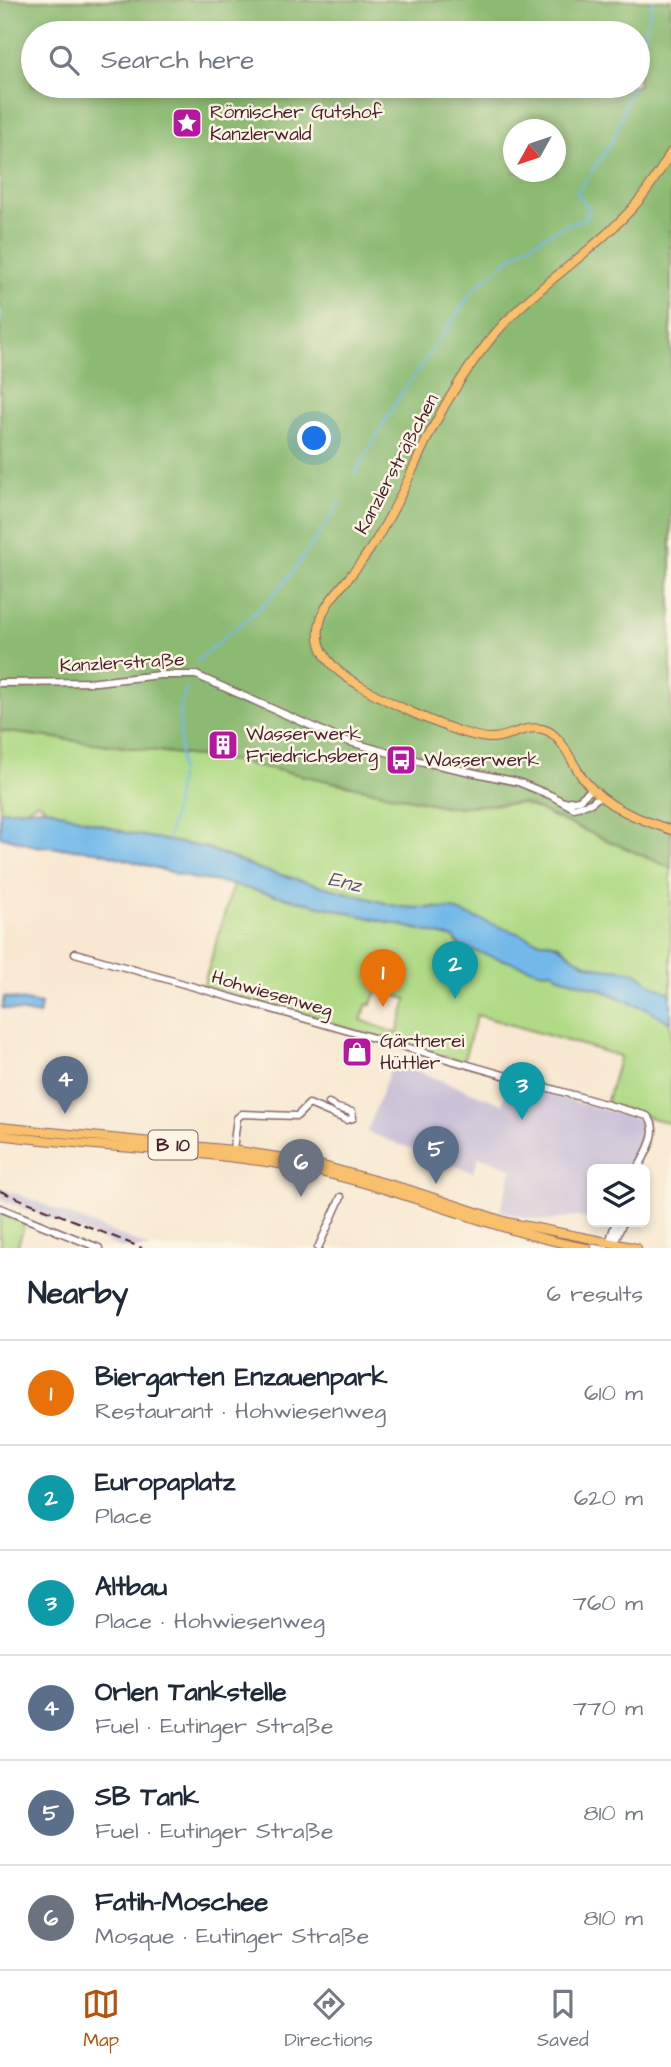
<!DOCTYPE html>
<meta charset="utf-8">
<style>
:root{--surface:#fff;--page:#f6f6f7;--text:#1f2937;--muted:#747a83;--line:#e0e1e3;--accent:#b45309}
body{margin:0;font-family:"Architects Daughter",sans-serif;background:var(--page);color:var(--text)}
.controls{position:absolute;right:21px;bottom:21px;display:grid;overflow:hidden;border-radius:10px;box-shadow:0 4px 10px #0003}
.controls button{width:63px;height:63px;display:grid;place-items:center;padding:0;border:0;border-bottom:2px solid var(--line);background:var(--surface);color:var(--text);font:35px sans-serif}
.compass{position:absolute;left:503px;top:119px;width:63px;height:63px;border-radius:50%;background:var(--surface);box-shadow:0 4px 10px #0003;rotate:230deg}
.you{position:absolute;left:315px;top:439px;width:24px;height:24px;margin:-18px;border:5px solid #fff;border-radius:50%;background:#1a73e8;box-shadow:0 0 0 10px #1a73e833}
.badge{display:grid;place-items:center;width:46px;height:46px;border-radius:50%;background:var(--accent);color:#fff;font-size:23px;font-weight:700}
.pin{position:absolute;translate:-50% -58px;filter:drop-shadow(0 2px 4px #0008)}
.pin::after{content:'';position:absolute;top:37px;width:24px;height:21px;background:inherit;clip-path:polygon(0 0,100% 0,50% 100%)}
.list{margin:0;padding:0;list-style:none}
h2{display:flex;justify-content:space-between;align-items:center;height:91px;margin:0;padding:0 28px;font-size:30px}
h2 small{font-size:23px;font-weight:400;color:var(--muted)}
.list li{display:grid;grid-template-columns:46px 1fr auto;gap:21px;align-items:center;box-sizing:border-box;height:105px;padding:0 28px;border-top:2px solid var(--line)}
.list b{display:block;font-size:26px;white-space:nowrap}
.list p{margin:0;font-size:23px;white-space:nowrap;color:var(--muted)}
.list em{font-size:23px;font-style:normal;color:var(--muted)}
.icon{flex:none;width:38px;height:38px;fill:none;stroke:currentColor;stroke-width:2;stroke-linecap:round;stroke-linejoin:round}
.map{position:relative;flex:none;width:671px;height:1248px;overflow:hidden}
.search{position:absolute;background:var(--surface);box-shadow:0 4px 10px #0003;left:21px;right:21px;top:21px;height:77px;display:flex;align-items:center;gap:18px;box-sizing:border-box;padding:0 24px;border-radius:38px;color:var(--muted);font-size:26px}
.sheet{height:721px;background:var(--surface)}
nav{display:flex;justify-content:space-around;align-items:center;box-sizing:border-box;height:98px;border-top:2px solid var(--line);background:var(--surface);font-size:19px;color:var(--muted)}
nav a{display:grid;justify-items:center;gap:4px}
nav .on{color:var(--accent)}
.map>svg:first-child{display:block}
.industrial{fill:#c9bfd7}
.green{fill:#b0da85;stroke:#7d7c58;stroke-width:2;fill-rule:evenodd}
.forest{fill:#8cba72;stroke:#6b6c4e;stroke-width:2;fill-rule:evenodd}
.water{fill:#72b9e9;stroke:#5e6c8a;stroke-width:2}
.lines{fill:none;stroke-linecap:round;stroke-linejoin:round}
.stream{stroke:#72b9e9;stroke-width:2}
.minor-casing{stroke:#876565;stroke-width:9}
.major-casing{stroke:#876565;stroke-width:10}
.minor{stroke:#fff;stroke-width:6}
.major{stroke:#f8bf6c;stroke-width:8}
.rail{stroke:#4a1f2b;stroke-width:2;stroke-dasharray:10 5;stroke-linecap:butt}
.labels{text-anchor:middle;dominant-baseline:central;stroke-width:5;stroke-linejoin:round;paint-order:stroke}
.shield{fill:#fcf5e5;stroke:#7f5f63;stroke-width:2}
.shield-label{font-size:18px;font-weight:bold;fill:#4a1f2b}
.poi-label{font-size:19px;fill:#4a1f2b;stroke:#fcf5e5;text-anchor:start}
.street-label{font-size:19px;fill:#4a1f2b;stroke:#fcf5e5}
.water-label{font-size:21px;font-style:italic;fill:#58556e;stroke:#fcf5e5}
</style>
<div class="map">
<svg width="671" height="1248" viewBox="0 0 671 1248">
<rect width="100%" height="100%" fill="#fcf5e5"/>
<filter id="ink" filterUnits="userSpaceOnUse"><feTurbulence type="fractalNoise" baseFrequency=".0143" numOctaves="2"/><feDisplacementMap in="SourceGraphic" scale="14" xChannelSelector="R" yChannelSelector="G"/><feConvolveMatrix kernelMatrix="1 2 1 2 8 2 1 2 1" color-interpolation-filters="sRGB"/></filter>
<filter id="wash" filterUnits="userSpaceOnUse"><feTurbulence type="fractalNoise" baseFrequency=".00686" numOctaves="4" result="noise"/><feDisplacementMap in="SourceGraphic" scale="28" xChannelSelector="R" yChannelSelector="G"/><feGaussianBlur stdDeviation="1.57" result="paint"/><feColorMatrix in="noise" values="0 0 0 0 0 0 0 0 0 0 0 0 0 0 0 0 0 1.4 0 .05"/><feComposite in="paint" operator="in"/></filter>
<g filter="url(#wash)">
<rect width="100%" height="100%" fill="#f8e8d1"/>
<path class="industrial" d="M 393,1062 L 502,1104 L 510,1084 L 640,1120 L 646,1123 L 646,1128 L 630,1169 L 592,1169 L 592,1220 L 572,1216 L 551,1221 L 527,1218 L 500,1211 L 513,1169 L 479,1156 L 473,1172 L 367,1132 Z
M 0,1188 L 25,1197 L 151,1248 L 122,1248 L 0,1199 Z"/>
<path class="green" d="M 0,731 L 235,761 L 449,807 L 522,803 L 671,868 L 671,994 L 574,959 C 559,946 564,942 541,942 L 436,907 L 412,909 L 400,907 L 262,870 L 207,848 L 127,833 L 46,808 L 38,802 L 26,809 L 0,811 Z
M 233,885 L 454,938 L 461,947 L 552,971 L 560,977 L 600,989 L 635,1005 L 646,1008 L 671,1023 L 671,1124 L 606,1104 L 620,1056 L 477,1015 L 463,1062 L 203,987 ZM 380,985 L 390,986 L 389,994 L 407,999 L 397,1034 L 361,1020 L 367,1004 L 371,1005 Z
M 0,1212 L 25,1223 L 17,1248 L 0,1248 Z"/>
<path class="forest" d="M 0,0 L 671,0 L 671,868 L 522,803 L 449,807 L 235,761 L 0,731 ZM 33,33 L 638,33 L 638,86 L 33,86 ZM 514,130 L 556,130 L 556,172 L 514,172 Z"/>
<path class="water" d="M 46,808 L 127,833 L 207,848 L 262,870 L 400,907 L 452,909 L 541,942 C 568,942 566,957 589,965 C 603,970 618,968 633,972 C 641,974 644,979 651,984 C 656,988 665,990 671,994 L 671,1023 L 646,1008 L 635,1005 L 600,989 L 560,977 L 552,971 L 543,972 L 461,947 L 454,938 L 220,882 L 195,879 L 96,851 L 35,846 L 0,836 L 0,811 Z
M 4,997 L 41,1004 L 39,1015 L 2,1008 Z"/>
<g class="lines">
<path class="stream" d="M 638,63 L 653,0
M 591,173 L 613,140 L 632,86
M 0,311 L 0,325
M 355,474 L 398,399 L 475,288 L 516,253 L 560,227 L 586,219 L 589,207 L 576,193 L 588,177
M 197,662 C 218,640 245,623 267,601 C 296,573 318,534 341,501
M 180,772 L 180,706 L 187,687
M 175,808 L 179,776
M 168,840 L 174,811"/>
</g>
</g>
<g filter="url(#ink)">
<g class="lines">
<g class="minor-casing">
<path id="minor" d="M 0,683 L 96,682 L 160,675 L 196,675 L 343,740 L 419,761 L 518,782 L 550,795 L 574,808 L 591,803 L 600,796
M 565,802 L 579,800 L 592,789
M 75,953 L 647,1116 C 662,1130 645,1154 638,1169
M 233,1150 L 237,1118 L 242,1114 L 297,1116 L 309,1104 L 347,1120 L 353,1118 L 352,1112 L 337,1108 L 329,1103
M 0,1208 L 99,1248
M 609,1242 L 616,1222
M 614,1243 L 623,1222
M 318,1248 L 341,1197"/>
</g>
<g class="major-casing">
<path id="major" d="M 671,152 C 658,175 644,197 625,216 C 584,259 532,289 493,336 C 469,365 449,396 432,429 C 415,462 402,497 383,528 C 373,547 360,564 347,580 C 337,592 325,604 321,619 C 315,637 321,654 334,667 C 356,690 460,738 491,738 C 510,738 529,722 548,731 C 565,740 573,767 585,781 C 607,808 639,819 671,830
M 0,1127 L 233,1150 L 305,1161 L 407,1189 L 507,1222 L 637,1248
M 0,1135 C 102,1149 205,1149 306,1169 C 402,1188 491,1231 587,1248"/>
</g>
<use href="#minor" class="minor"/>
<use href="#major" class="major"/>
<path class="rail" d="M 0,1191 L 142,1248"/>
</g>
</g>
<defs>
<g id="sight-square" transform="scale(1.575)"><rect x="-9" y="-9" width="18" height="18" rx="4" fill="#b5179e" stroke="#fcf5e5"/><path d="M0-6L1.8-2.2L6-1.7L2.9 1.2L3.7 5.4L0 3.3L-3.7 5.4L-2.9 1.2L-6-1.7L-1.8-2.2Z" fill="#fff"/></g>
<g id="building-square" transform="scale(1.575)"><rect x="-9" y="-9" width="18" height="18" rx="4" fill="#b5179e" stroke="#fcf5e5"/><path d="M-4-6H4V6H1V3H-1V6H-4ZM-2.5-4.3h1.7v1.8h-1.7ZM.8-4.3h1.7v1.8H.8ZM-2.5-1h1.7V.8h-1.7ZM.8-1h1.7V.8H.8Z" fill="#fff"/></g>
<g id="bus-square" transform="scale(1.575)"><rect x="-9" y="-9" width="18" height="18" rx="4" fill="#b5179e" stroke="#fcf5e5"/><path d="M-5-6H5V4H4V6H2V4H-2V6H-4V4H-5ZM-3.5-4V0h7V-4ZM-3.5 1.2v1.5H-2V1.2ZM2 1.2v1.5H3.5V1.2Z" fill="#fff"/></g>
<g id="shop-square" transform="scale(1.575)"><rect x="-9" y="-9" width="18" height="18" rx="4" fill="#b5179e" stroke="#fcf5e5"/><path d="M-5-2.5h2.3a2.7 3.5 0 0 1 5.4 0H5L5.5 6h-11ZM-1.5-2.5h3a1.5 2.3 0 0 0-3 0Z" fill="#fff"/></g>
</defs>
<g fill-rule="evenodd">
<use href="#sight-square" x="187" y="123"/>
<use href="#building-square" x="223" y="745"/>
<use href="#bus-square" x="401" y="760"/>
<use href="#shop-square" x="357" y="1052"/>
</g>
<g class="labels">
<rect class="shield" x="148.5" y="1130.5" width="49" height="29" rx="5"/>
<g class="shield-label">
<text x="173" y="1145">B 10</text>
</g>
<g class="poi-label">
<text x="210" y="112">Römischer Gutshof<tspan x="210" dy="22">Kanzlerwald</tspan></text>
<text x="246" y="734">Wasserwerk<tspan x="246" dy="22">Friedrichsberg</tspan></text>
<text x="424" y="760">Wasserwerk</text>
<text x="380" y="1041">Gärtnerei<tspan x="380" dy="22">Hüttler</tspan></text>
</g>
<g class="street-label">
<text transform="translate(397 464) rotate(-62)">Kanzlersträßchen</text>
<text transform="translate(122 663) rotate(-3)">Kanzlerstraße</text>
<text transform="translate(272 994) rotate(16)">Hohwiesenweg</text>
</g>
<g class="water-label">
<text transform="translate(345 882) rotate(13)">Enz</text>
</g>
</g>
</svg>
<div class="controls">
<button><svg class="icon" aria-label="layers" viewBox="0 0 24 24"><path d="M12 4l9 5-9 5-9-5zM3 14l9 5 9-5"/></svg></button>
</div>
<svg class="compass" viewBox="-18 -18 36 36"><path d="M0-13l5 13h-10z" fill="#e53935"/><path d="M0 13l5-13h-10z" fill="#747a83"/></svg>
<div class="you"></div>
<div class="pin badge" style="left:383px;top:1007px;background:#e8710a">1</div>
<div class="pin badge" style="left:455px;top:999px;background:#0f9aa8">2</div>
<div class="pin badge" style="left:522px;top:1120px;background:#0f9aa8">3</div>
<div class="pin badge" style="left:65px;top:1114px;background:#5c6f8a">4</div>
<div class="pin badge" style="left:436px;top:1184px;background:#5c6f8a">5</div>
<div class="pin badge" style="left:301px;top:1197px;background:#6b7280">6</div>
<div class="search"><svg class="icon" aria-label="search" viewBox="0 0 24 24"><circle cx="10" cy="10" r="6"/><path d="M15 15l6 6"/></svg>Search here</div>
</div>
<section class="sheet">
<h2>Nearby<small>6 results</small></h2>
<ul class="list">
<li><span class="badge" style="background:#e8710a">1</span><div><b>Biergarten Enzauenpark</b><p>Restaurant · Hohwiesenweg</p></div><em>610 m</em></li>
<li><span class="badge" style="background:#0f9aa8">2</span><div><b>Europaplatz</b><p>Place</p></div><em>620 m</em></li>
<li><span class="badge" style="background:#0f9aa8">3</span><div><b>Altbau</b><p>Place · Hohwiesenweg</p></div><em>760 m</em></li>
<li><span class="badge" style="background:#5c6f8a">4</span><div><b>Orlen Tankstelle</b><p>Fuel · Eutinger Straße</p></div><em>770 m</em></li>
<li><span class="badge" style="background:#5c6f8a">5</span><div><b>SB Tank</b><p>Fuel · Eutinger Straße</p></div><em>810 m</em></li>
<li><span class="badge" style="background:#6b7280">6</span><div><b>Fatih-Moschee</b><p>Mosque · Eutinger Straße</p></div><em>810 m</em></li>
</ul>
</section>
<nav>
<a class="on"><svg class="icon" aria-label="map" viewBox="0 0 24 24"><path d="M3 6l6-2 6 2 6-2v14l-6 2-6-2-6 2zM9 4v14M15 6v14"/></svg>Map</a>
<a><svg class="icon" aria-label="directions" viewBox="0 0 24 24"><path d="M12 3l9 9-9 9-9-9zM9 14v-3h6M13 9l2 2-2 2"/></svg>Directions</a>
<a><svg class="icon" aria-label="saved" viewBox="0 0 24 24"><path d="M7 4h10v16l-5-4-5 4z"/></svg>Saved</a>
</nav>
